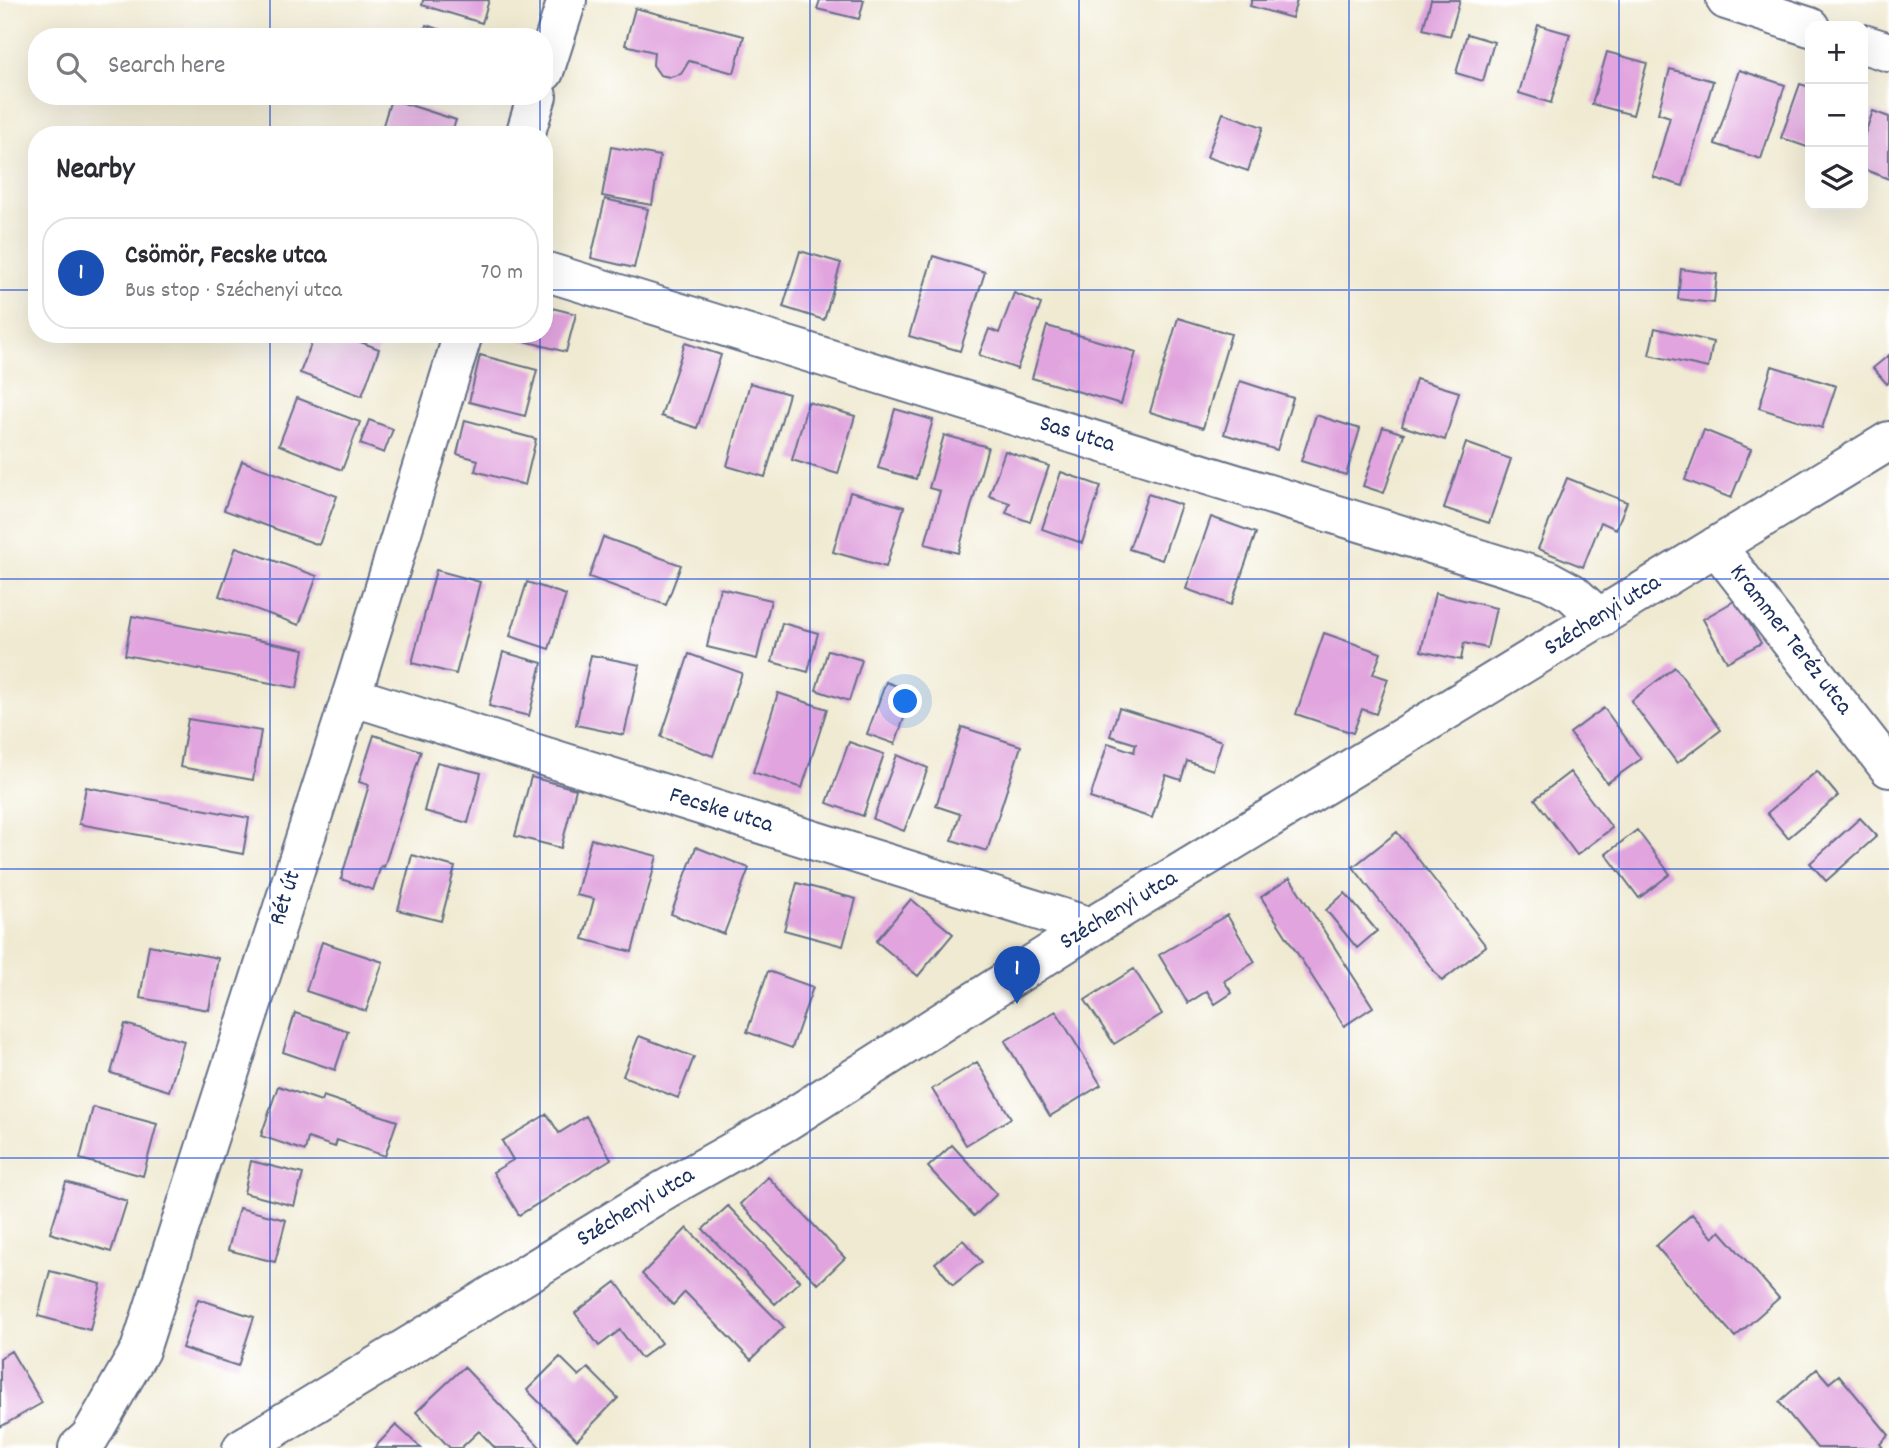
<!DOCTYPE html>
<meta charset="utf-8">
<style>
:root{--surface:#fff;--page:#f7f7f7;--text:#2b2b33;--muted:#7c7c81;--line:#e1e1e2;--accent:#d93025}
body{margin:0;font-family:Dekko,sans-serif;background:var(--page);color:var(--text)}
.controls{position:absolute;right:21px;top:21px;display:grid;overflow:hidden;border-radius:14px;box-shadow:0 7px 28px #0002}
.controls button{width:63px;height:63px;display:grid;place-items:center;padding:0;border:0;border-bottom:2px solid var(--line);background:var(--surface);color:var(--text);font:35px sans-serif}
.you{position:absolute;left:906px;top:702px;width:24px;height:24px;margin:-18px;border:5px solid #fff;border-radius:50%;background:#1a73e8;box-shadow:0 0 0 10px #1a73e833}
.badge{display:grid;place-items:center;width:46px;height:46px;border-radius:50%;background:var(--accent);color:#fff;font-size:23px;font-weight:700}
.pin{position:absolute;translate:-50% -58px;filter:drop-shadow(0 2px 4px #0008)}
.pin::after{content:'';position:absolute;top:37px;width:24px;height:21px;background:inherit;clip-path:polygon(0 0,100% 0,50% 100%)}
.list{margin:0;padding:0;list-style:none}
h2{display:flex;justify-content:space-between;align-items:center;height:91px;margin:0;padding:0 28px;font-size:30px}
h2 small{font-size:23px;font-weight:400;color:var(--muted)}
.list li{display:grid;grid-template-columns:46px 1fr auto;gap:21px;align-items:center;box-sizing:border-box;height:112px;margin:0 14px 14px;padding:0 14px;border:2px solid var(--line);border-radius:28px}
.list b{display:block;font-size:26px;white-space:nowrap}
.list p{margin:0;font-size:23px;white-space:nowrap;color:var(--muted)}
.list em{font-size:23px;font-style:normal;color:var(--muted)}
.icon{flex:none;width:38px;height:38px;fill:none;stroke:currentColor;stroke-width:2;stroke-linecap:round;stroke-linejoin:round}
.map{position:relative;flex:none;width:1889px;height:1448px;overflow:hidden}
.search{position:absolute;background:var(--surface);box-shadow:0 7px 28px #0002;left:28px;top:28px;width:525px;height:77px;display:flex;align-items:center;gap:18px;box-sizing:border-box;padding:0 24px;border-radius:28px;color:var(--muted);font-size:26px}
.panel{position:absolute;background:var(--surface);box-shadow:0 7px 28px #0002;left:28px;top:126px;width:525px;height:217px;border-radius:28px}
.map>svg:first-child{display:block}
.building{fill:#e1a4de}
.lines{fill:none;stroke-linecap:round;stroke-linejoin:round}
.minor-casing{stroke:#667087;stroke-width:42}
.minor{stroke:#fff;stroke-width:38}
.grid{fill:none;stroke:#1d4ed8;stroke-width:2;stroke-opacity:0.55}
.labels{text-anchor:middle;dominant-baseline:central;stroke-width:7;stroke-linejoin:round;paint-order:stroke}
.street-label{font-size:24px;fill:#1b2f5e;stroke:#fff}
</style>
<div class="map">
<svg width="1889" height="1448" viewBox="0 0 1889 1448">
<rect width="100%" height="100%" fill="#fff"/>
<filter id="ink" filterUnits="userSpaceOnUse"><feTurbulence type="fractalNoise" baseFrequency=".0143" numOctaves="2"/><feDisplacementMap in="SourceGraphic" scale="14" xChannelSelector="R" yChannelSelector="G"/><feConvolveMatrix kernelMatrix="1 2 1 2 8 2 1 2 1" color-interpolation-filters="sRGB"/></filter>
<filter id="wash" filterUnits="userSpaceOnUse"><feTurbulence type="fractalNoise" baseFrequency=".00686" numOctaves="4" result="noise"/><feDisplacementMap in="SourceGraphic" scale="28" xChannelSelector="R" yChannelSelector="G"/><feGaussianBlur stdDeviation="1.57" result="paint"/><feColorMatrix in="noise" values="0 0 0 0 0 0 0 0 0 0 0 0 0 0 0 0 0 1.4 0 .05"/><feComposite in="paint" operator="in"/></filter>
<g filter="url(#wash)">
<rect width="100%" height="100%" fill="#f0ead2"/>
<g id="blocks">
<path class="building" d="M 423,0 L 489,0 L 482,23 L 422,5 Z
M 820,0 L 864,0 L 859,19 L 817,9 Z
M 1252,0 L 1297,0 L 1292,18 L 1250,6 Z
M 1431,0 L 1460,0 L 1450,36 L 1423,29 Z
M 635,8 L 744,36 L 734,73 L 689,61 L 681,74 L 670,77 L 660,75 L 653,65 L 654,52 L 625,45 Z
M 426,25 L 461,36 L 461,37 L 422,37 Z
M 1538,25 L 1570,34 L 1551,103 L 1519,93 Z
M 1467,34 L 1494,42 L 1483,81 L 1456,73 Z
M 1607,52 L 1647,63 L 1633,115 L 1592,104 Z
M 1670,69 L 1713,81 L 1683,186 L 1653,177 L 1670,117 L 1658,113 Z
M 1739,70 L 1785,85 L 1761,159 L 1715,144 Z
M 1800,84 L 1810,87 L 1810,148 L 1781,138 Z
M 391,99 L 456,120 L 451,135 L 380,135 Z
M 1873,111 L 1889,117 L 1889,179 L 1863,169 L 1863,139 Z
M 1223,113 L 1263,127 L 1248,171 L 1207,157 Z
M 611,147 L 660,156 L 652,205 L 602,196 Z
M 605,199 L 648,209 L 634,268 L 591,258 Z
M 800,251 L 841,263 L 824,320 L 783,307 Z
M 933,256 L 985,272 L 960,351 L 909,336 Z
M 1681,269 L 1717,274 L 1714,303 L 1678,299 Z
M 1014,293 L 1041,304 L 1017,369 L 979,355 L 989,329 L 999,333 Z
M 544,306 L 576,314 L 566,352 L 510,337 L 511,334 L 544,334 Z
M 1178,318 L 1231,334 L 1203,428 L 1150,412 Z
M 1047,326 L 1136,352 L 1121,404 L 1032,378 Z
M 1655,328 L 1713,342 L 1708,368 L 1649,355 Z
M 315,334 L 340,334 L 379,349 L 362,396 L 300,373 Z
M 685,343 L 721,355 L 697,428 L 661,416 Z
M 480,355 L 537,370 L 525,416 L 469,402 Z
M 1889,355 L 1889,382 L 1887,384 L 1873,368 Z
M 1772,366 L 1836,386 L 1822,428 L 1759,408 Z
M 1416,379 L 1459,392 L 1445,440 L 1402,426 Z
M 1240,381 L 1293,398 L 1277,450 L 1224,434 Z
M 750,383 L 789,394 L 765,477 L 727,466 Z
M 297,398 L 360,422 L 342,470 L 279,445 Z
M 808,402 L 855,416 L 838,474 L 792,460 Z
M 895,409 L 933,420 L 916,479 L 878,468 Z
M 1316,415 L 1360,429 L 1346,475 L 1301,461 Z
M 369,420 L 393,429 L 384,453 L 360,444 Z
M 465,420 L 536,439 L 525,485 L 475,471 L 478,460 L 457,454 Z
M 1383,427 L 1404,434 L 1384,493 L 1363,486 Z
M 1704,430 L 1751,449 L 1731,498 L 1685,480 Z
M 944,435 L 988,447 L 958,553 L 925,544 L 940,491 L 929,488 Z
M 1466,443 L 1511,459 L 1489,523 L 1444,508 Z
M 1005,451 L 1049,466 L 1030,522 L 1006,513 L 1010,503 L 989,496 Z
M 242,461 L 337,496 L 319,545 L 224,510 Z
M 1061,472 L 1101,486 L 1082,543 L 1042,529 Z
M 1567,478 L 1627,502 L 1616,529 L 1601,522 L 1583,567 L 1538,549 Z
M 850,492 L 904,507 L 886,567 L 833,552 Z
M 1148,494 L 1181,505 L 1162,560 L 1129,549 Z
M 1211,517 L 1256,533 L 1231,605 L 1186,589 Z
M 603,537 L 681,565 L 666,605 L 589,577 Z
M 236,547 L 317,576 L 299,625 L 219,596 Z
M 436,570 L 480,582 L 456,674 L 412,663 Z
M 527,582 L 566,595 L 549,649 L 510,636 Z
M 720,588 L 771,600 L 757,659 L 707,647 Z
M 1435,593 L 1496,608 L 1487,648 L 1464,643 L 1461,660 L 1421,651 Z
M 1736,600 L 1761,643 L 1727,662 L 1703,619 Z
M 132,616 L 304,649 L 297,688 L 125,655 Z
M 782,623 L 818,633 L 808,672 L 772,662 Z
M 1324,633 L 1381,653 L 1373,674 L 1388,679 L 1376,714 L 1362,709 L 1353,733 L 1296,714 Z
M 828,650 L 862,660 L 849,701 L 816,690 Z
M 503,652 L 542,663 L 529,716 L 489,706 Z
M 689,654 L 742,673 L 713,756 L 661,737 Z
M 591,655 L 640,665 L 624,735 L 576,725 Z
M 1675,667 L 1721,730 L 1677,763 L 1631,701 Z
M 886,682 L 913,692 L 895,744 L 867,734 Z
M 778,693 L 827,709 L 802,788 L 753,772 Z
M 1119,708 L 1222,741 L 1213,770 L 1187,761 L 1181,780 L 1166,775 L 1152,818 L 1090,798 L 1108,743 L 1134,752 L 1136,744 L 1110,736 Z
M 1604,708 L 1641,759 L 1607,783 L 1570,733 Z
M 188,719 L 261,731 L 253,780 L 180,767 Z
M 962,727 L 1021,746 L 987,851 L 952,840 L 960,814 L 936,806 Z
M 374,735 L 421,751 L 384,867 L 381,866 L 373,890 L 341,879 L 369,785 L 359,782 Z
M 849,742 L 884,754 L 863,816 L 827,803 Z
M 897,755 L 928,768 L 904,831 L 873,819 Z
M 437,762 L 481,773 L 468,823 L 424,811 Z
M 1817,771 L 1838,796 L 1788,838 L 1767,813 Z
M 1570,772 L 1612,828 L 1577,855 L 1535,799 Z
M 531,777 L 576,789 L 561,848 L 515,836 Z
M 86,787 L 249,818 L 243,854 L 79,824 Z
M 1860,818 L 1877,836 L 1826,881 L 1810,863 Z
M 1637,830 L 1670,874 L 1639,898 L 1606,854 Z
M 1397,832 L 1486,946 L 1442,981 L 1353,867 Z
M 591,839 L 657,856 L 632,952 L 583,939 L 594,899 L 576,895 Z
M 696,847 L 749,868 L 724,934 L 671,914 Z
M 412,855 L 455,867 L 441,921 L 398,910 Z
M 1290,878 L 1373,1007 L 1344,1026 L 1261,897 Z
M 797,883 L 856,899 L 843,946 L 784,930 Z
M 1345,893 L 1377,931 L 1357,948 L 1326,910 Z
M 911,899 L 953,934 L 918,976 L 876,941 Z
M 1227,915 L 1255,962 L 1224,981 L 1232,993 L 1215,1004 L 1207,991 L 1188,1003 L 1159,955 Z
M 322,942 L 383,962 L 366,1011 L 306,991 Z
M 149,945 L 218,958 L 209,1010 L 140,998 Z
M 1134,969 L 1162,1014 L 1114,1044 L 1085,1000 Z
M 768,971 L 813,987 L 792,1048 L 747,1032 Z
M 1056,1011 L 1101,1085 L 1050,1116 L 1005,1041 Z
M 295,1013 L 348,1031 L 335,1070 L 283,1052 Z
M 125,1024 L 184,1041 L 169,1091 L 111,1073 Z
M 639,1036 L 694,1057 L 678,1098 L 623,1076 Z
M 977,1062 L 1011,1118 L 966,1145 L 932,1089 Z
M 278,1086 L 321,1101 L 323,1096 L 397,1121 L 385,1156 L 337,1140 L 335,1147 L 308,1138 L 305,1151 L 261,1136 Z
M 93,1107 L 157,1124 L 143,1176 L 80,1159 Z
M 547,1114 L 559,1133 L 586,1116 L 611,1159 L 519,1215 L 493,1172 L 513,1160 L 502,1141 Z
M 952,1145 L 997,1194 L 974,1216 L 928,1167 Z
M 251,1161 L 303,1174 L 294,1206 L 244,1193 Z
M 768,1177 L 845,1258 L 818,1284 L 740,1204 Z
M 66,1182 L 127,1201 L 111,1252 L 50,1233 Z
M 728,1206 L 800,1281 L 775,1304 L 703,1229 Z
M 239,1208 L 286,1220 L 275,1262 L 228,1250 Z
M 1692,1214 L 1713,1238 L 1720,1231 L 1779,1298 L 1735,1337 L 1656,1246 Z
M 687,1228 L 784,1327 L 751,1360 L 685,1292 L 673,1305 L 642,1274 Z
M 963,1240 L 982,1262 L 953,1285 L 935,1263 Z
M 50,1271 L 101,1284 L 90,1330 L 38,1316 Z
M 616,1282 L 661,1343 L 641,1358 L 620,1330 L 599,1346 L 575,1313 Z
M 198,1299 L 254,1317 L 238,1366 L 182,1348 Z
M 11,1351 L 42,1403 L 0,1427 L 0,1358 Z
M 560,1357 L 579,1376 L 588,1368 L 618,1398 L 577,1440 L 527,1390 Z
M 464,1367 L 541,1448 L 495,1448 L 479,1431 L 461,1448 L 450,1448 L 416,1412 Z
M 1817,1369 L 1829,1383 L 1839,1375 L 1889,1435 L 1880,1444 L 1883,1448 L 1817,1448 L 1779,1402 Z
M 396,1425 L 421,1448 L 374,1448 Z"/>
</g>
</g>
<g filter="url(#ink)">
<use href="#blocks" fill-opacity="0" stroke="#667087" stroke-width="2"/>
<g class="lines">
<g class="minor-casing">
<path id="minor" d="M 1726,0 L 1810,27
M 1863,44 L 1889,52
M 544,72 L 567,0
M 525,135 L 537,96
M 544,271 L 1548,580 L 1572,593 L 1600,619
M 1716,546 L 1889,768
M 351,696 L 1091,927
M 78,1448 L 90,1437 L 140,1350 L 356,681 L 463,334
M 242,1448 L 666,1189 L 785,1122 L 1091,927 L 1889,441"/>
</g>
<use href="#minor" class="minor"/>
</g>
</g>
<path class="grid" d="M 270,0 L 270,37M 540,0 L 540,37M 810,0 L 810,1448M 1079,0 L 1079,1448M 1349,0 L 1349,1448M 1619,0 L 1619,1448M 270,96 L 270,135M 540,96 L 540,135M 0,290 L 37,290M 544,290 L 1889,290M 270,334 L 270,1448M 540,334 L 540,1448M 0,579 L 1889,579M 0,869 L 1889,869M 0,1158 L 1889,1158"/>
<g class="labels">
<g class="street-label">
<text transform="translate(1077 435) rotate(17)">Sas utca</text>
<text transform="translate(1603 616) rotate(-32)">Széchenyi utca</text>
<text transform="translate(1790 640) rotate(52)">Krammer Teréz utca</text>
<text transform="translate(721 811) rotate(17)">Fecske utca</text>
<text transform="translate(286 898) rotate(-72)">Rét út</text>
<text transform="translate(1119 911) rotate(-31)">Széchenyi utca</text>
<text transform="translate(636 1208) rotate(-31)">Széchenyi utca</text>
</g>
</g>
</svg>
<div class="controls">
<button>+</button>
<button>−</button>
<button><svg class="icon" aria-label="layers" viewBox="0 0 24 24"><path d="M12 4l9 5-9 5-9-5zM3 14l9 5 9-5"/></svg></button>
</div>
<div class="you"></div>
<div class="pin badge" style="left:1017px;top:1004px;background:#1a4fb4">1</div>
<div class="search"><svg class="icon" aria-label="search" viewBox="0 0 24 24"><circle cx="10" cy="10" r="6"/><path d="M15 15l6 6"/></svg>Search here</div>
<section class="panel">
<h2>Nearby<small></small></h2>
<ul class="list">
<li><span class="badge" style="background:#1a4fb4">1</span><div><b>Csömör, Fecske utca</b><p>Bus stop · Széchenyi utca</p></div><em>70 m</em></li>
</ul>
</section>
</div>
